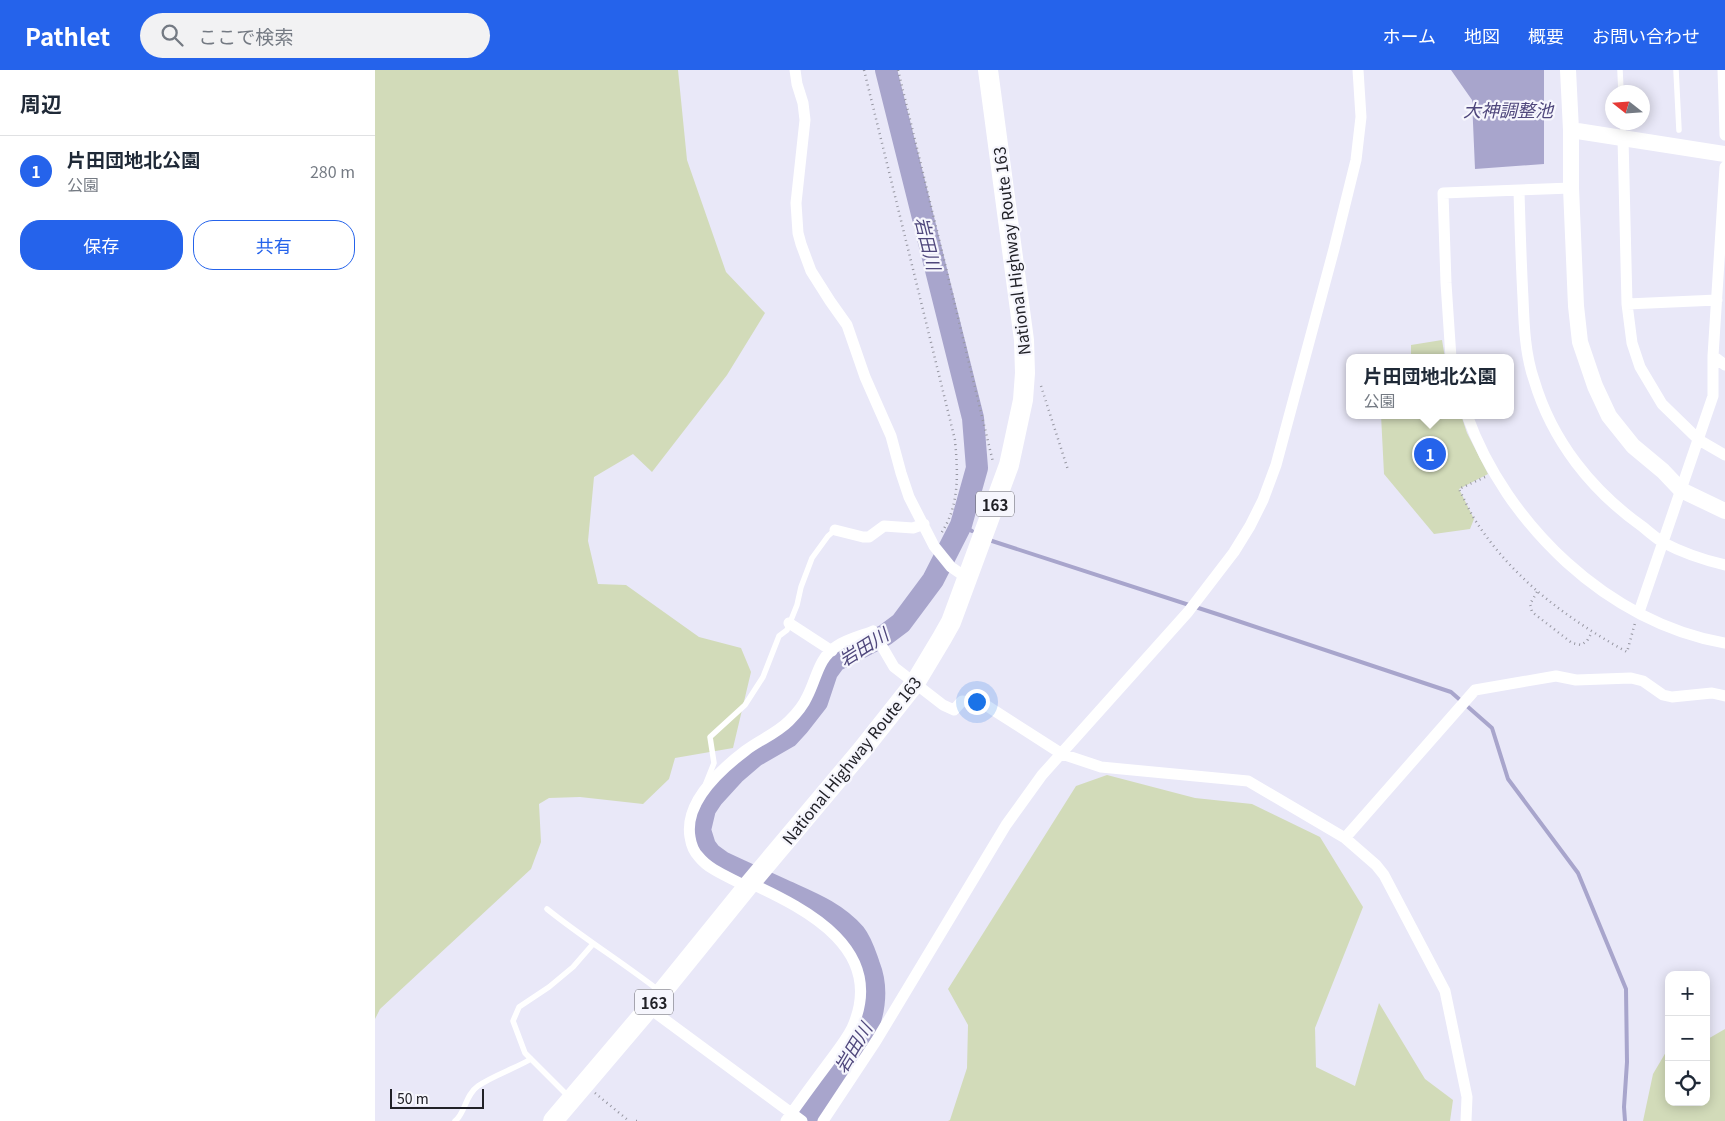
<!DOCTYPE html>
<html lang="ja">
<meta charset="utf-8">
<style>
:root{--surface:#fff;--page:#f2f2f3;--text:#1f2937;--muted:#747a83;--line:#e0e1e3;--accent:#2563eb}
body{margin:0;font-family:Georgia,"Noto Sans JP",serif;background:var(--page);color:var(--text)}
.controls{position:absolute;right:15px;bottom:15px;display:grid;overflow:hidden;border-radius:10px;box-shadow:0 2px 12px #0003}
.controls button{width:45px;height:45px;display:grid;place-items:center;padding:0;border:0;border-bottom:1px solid var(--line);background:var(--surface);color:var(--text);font:25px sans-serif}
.compass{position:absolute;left:1230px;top:15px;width:45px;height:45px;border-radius:50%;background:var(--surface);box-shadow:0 2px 12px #0003;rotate:287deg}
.scale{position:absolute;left:15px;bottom:12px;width:94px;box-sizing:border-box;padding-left:5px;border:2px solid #212127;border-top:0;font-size:14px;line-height:18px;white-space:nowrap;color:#212127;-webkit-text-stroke:4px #f6f6fd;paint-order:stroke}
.you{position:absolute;left:601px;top:631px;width:18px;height:18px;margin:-12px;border:4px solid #fff;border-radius:50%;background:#1a73e8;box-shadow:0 0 0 8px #1a73e833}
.badge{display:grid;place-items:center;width:32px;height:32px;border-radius:50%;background:var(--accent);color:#fff;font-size:16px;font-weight:700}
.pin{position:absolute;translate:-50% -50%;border:2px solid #fff;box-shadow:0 1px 5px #0006}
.popup{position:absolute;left:971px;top:284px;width:168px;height:65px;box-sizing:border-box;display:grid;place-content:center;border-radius:10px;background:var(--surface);filter:drop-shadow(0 1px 4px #0005);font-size:16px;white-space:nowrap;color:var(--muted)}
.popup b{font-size:19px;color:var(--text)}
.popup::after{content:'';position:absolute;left:50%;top:100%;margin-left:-10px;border:10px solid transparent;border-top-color:var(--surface)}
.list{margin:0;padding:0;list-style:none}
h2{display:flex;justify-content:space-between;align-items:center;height:65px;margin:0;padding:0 20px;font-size:21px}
h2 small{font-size:16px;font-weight:400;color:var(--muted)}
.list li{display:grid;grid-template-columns:32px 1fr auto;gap:15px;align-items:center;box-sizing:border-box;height:70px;padding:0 20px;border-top:1px solid var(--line)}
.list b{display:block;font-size:19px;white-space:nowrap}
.list p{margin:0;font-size:16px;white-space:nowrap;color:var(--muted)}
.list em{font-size:16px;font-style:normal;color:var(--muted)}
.actions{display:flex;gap:10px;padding:15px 20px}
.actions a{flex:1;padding:11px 0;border:1px solid var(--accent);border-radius:20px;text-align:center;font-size:18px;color:var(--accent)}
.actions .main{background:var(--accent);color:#fff}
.icon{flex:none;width:28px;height:28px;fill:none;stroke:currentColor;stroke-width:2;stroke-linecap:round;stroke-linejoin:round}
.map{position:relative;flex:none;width:1350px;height:1051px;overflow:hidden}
header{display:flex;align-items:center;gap:30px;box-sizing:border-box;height:70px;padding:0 25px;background:var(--accent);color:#fff}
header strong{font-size:24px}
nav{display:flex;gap:28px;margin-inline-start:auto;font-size:18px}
.search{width:350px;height:45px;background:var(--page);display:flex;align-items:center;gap:12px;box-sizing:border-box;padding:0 18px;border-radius:28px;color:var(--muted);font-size:19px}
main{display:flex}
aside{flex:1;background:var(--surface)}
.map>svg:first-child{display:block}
.green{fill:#d2dbb9}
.water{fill:#a8a5cc}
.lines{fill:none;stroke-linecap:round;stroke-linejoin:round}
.stream{stroke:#a8a5cc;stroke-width:4}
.river{stroke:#a8a5cc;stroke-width:22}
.path{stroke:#9797a2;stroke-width:2.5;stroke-dasharray:1 4;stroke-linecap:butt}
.lane{stroke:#fff;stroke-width:5.5}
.street{stroke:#fff;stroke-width:11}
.secondary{stroke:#fff;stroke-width:16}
.highway{stroke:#fff;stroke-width:20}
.labels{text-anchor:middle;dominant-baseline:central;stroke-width:4.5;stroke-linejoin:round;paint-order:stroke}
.shield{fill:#f6f6fd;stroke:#616167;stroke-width:1}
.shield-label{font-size:15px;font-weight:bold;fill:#212127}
.street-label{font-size:16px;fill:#212127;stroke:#f6f6fd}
.water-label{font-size:18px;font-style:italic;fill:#4f477c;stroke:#f6f6fd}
</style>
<header>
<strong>Pathlet</strong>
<div class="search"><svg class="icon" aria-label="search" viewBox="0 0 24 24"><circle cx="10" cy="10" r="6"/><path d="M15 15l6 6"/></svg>ここで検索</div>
<nav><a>ホーム</a><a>地図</a><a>概要</a><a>お問い合わせ</a></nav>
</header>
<main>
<aside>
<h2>周辺<small></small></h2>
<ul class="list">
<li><span class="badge">1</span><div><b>片田団地北公園</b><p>公園</p></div><em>280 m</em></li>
</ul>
<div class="actions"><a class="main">保存</a><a>共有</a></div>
</aside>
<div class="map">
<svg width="1350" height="1051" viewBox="0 0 1350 1051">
<rect width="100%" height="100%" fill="#e9e8f8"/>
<path class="green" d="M 0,0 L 303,0 L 312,90 L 351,202 L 390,243 L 352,305 L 277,402 L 258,384 L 219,407 L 213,471 L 223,514 L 251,515 L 324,567 L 366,578 L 376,602 L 358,678 L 300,688 L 294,709 L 268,734 L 205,727 L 174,728 L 164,734 L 166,772 L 156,799 L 5,939 L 0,949 Z
M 1067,270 L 1070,288 L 1036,288 L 1036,275 Z
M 1006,345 L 1086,345 L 1092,363 L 1113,404 L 1084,419 L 1099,449 L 1095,459 L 1059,464 L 1009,404 Z
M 732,705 L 820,728 L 877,734 L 945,767 L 988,837 L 940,958 L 941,997 L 980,1016 L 1004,933 L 1050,1009 L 1078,1030 L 1075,1051 L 573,1051 L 575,1050 L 592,998 L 593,955 L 573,919 L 701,716 Z
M 1350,959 L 1350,1051 L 1268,1051 L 1278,1004 L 1291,982 L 1294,982 L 1294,1032 L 1331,1032 L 1331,970 Z"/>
<path class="water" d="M 1076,0 L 1169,0 L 1169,94 L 1100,99 L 1097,30 Z"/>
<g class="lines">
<path class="stream" d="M 586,455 L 597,461
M 614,470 L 845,545 L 1076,622 L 1117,658 L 1133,709 L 1203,803 L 1251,919 L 1252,992 L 1249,1037 L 1250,1051"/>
<path class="river" d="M 429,1051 L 486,972 C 499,948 504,920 494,895 C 490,884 487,873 480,864 C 460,841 432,831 406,819 C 386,810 366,801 347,792 L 336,784 L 330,776 L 325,760 L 330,739 L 338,727 L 359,704 L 380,686 L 413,667 L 424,655 L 442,632 L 452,602 L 460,591 L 510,565 L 526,553 L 558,510 L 586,455 L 602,398 L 598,348 L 511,0"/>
<path class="path" d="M 489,0 L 580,370 C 583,404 585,436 565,465
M 523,0 L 618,392
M 666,316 L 693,400
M 1110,407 L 1084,419 C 1089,429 1094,440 1100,450 C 1138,509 1191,548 1252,582 L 1260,553
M 1162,522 L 1155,534 L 1157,542 L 1197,573 L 1206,575 L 1212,571 L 1217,562
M 220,1023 L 254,1051
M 261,1051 L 266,1051"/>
<path class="lane" d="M 1245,0 L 1246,22
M 1301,0 L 1304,60
M 1248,52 L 1248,65
M 331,713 L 339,693 L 335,667 L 370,635 L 388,607 L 404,566 L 412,560 L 422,535 L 426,517 L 437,488 L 453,466 L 460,460
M 172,839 C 208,868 247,892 283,920
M 195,1028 L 150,983 L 138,951 L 144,937 L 174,917 L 198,897 L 218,874
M 80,1051 C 90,1044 90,1025 103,1016 C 119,1005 139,999 156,989"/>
<path class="street" d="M 420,0 L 422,14 L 428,33 L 430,50 L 421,133 L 423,163 L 426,174 L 436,201 L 455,231 L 472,255 L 490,307 L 516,366 L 526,403 L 534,427 L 559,476 L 576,497 L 592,508
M 1348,0 L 1349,30 L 1350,30
M 1349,30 L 1350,65
M 1248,68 L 1252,234 L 1257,273 L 1265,297 L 1287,334 L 1324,370 L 1350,385
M 1350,97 L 1338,286 L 1350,295
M 1144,121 C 1145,157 1146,192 1148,228 C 1149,255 1150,284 1159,310 C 1177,371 1217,421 1268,457 C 1275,463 1282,469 1289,473 C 1308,483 1329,490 1350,495
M 1252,234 L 1342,230
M 1076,288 L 1071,213 L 1068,123 L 1196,118
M 1092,345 C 1131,454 1233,553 1350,573
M 460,460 L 488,467 L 494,467 L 509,456 L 538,458 L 549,454
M 1264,542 L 1338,326 L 1338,286
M 414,553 L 457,581
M 970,768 L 1100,620 L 1181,606 L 1201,610 L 1256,608 L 1268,611 L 1288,625 L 1297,627 L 1337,623 L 1350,626
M 375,813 C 433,840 512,880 477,958 C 471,970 462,981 454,992 C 439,1012 425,1031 411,1051
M 372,817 C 357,808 335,801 324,787 C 319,782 316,774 315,767 C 309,732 345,700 370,681 C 384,670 401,664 414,651 C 421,644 428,636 432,627 C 442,608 443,588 462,576 C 472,569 486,566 498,561 L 519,597 L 568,635 L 579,640 L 587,631 L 609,634 L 687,684 L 726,697 L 873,711 L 970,768 L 1001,795 L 1009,805 L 1070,921 L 1092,1027 L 1091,1051
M 274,938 L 427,1051
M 448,1051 L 501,971 L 631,755 L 667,705 L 813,542 L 859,482 L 875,456 L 888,430 L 901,395 L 959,179 L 981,90 L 986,47 L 983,0"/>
<path class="secondary" d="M 1193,0 L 1196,60 L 1196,118 L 1201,236 L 1205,272 L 1220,316 L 1234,346 L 1258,376 L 1288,401 L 1306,420 L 1350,441
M 1196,60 L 1350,84"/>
<path class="highway" d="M 178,1051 L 274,938 L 372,817 L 487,680 L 540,613 L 567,568 L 576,552 L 634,395 L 648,330 L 650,303 L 649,270 L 613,0"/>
</g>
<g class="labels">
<g class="shield">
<rect x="601" y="421.5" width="38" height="25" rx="4"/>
<rect x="260" y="919.5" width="38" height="25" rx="4"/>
</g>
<g class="shield-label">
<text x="620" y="434">163</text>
<text x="279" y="932">163</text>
</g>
<g class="street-label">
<text transform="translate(636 181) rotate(-97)">National Highway Route 163</text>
<text transform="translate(476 690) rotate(-51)">National Highway Route 163</text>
</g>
<g class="water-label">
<text x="1133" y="39">大神調整池</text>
<text transform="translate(554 173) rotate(76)">岩田川</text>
<text transform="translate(488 576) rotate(-32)">岩田川</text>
<text transform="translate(477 977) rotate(-59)">岩田川</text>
</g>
</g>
</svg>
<div class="controls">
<button>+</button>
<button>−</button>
<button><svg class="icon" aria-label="locate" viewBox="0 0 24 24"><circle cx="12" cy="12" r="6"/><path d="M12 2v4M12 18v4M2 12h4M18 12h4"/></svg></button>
</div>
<svg class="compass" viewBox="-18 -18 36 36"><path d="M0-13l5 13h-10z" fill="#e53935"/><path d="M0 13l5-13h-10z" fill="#747a83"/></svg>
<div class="scale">50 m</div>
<div class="you"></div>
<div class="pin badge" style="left:1055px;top:384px">1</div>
<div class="popup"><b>片田団地北公園</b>公園</div>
</div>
</main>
